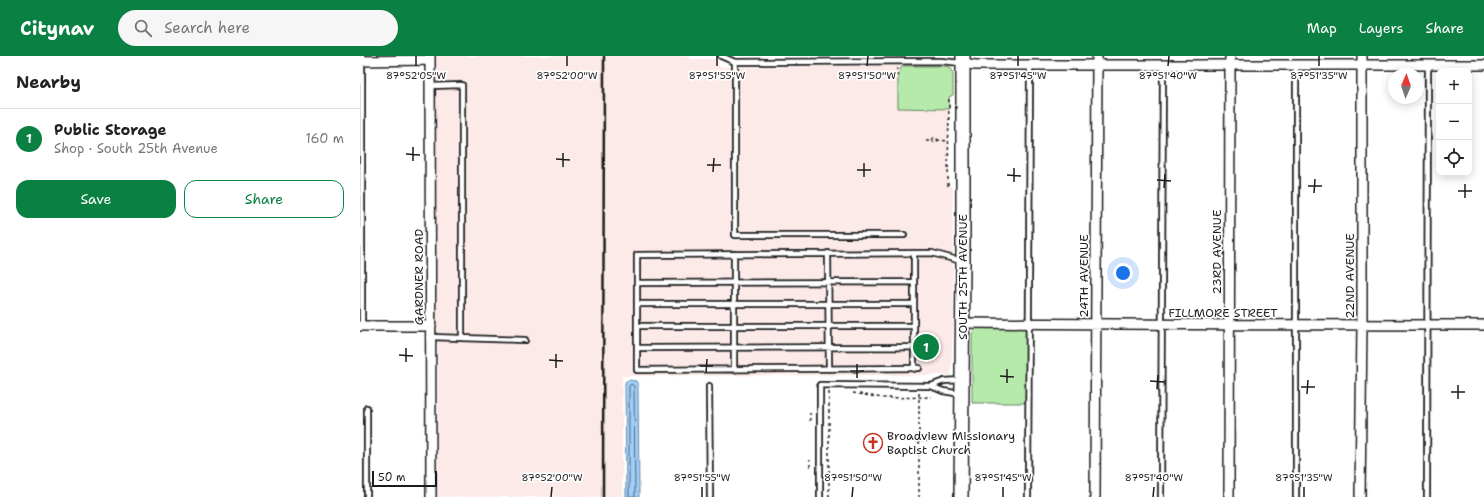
<!DOCTYPE html>
<meta charset="utf-8">
<style>
:root{--surface:#fff;--page:#f6f6f6;--text:#222;--muted:#767676;--line:#e0e0e0;--accent:#0b8043}
body{margin:0;font-family:"Shantell Sans",sans-serif;background:var(--page);color:var(--text)}
.controls{position:absolute;right:12px;top:12px;display:grid;overflow:hidden;border-radius:8px;box-shadow:0 2px 10px #0003}
.controls button{width:36px;height:36px;display:grid;place-items:center;padding:0;border:0;border-bottom:1px solid var(--line);background:var(--surface);color:var(--text);font:20px sans-serif}
.compass{position:absolute;left:1028px;top:12px;width:36px;height:36px;border-radius:50%;background:var(--surface);box-shadow:0 2px 10px #0003;rotate:2deg}
.scale{position:absolute;left:12px;bottom:10px;width:65px;box-sizing:border-box;padding-left:4px;border:2px solid #1c1c1c;border-top:0;font-size:11px;line-height:14px;white-space:nowrap;color:#1c1c1c;-webkit-text-stroke:3px #fff;paint-order:stroke}
.you{position:absolute;left:763px;top:217px;width:14px;height:14px;margin:-10px;border:3px solid #fff;border-radius:50%;background:#1a73e8;box-shadow:0 0 0 6px #1a73e833}
.badge{display:grid;place-items:center;width:26px;height:26px;border-radius:50%;background:var(--accent);color:#fff;font-size:13px;font-weight:700}
.pin{position:absolute;translate:-50% -50%;border:2px solid #fff;box-shadow:0 1px 4px #0006}
.list{margin:0;padding:0;list-style:none}
h2{display:flex;justify-content:space-between;align-items:center;height:52px;margin:0;padding:0 16px;font-size:17px}
h2 small{font-size:13px;font-weight:400;color:var(--muted)}
.list li{display:grid;grid-template-columns:26px 1fr auto;gap:12px;align-items:center;box-sizing:border-box;height:60px;padding:0 16px;border-top:1px solid var(--line)}
.list b{display:block;font-size:15px;white-space:nowrap}
.list p{margin:0;font-size:13px;white-space:nowrap;color:var(--muted)}
.list em{font-size:13px;font-style:normal;color:var(--muted)}
.actions{display:flex;gap:8px;padding:12px 16px}
.actions a{flex:1;padding:9px 0;border:1px solid var(--accent);border-radius:12px;text-align:center;font-size:14px;color:var(--accent)}
.actions .main{background:var(--accent);color:#fff}
.icon{flex:none;width:22px;height:22px;fill:none;stroke:currentColor;stroke-width:2;stroke-linecap:round;stroke-linejoin:round}
.map{position:relative;flex:none;width:1124px;height:441px;overflow:hidden}
header{display:flex;align-items:center;gap:24px;box-sizing:border-box;height:56px;padding:0 20px;background:var(--accent);color:#fff}
header strong{font-size:19px}
nav{display:flex;gap:22px;margin-inline-start:auto;font-size:14px}
.search{width:280px;height:36px;background:var(--page);display:flex;align-items:center;gap:10px;box-sizing:border-box;padding:0 14px;border-radius:22px;color:var(--muted);font-size:15px}
main{display:flex}
aside{flex:1;background:var(--surface)}
.map>svg:first-child{display:block}
.built{fill:#fceae8}
.green{fill:#b6eaab;stroke:#698364}
.water{fill:#a0cffb;stroke:#6b87a2}
.lines{fill:none;stroke-linecap:round;stroke-linejoin:round}
.shore{stroke:#516475;stroke-width:1}
.service-casing{stroke:#1c1c1c;stroke-width:8}
.minor-casing{stroke:#1c1c1c;stroke-width:12}
.secondary-casing{stroke:#1c1c1c;stroke-width:16}
.path{stroke:#1c1c1c;stroke-width:1.5;stroke-dasharray:3 3;stroke-linecap:butt}
.service{stroke:#fff;stroke-width:4.5}
.minor{stroke:#fff;stroke-width:9}
.secondary{stroke:#fff;stroke-width:13}
.rail{stroke:#1c1c1c;stroke-width:2.5}
.ticks{fill:none;stroke:#1c1c1c;stroke-width:1.5}
.labels{text-anchor:middle;dominant-baseline:central;stroke-width:3.5;stroke-linejoin:round;paint-order:stroke}
.street-label{font-size:12px;fill:#1c1c1c;stroke:#fff}
.poi-label{font-size:12px;fill:#1c1c1c;stroke:#fff;text-anchor:start}
.ticks-label{font-size:10px;text-anchor:middle;fill:#1c1c1c;stroke:#fff;stroke-width:3.5;stroke-linejoin:round;paint-order:stroke}
</style>
<header>
<strong>Citynav</strong>
<div class="search"><svg class="icon" aria-label="search" viewBox="0 0 24 24"><circle cx="10" cy="10" r="6"/><path d="M15 15l6 6"/></svg>Search here</div>
<nav><a>Map</a><a>Layers</a><a>Share</a></nav>
</header>
<main>
<aside>
<h2>Nearby<small></small></h2>
<ul class="list">
<li><span class="badge">1</span><div><b>Public Storage</b><p>Shop · South 25th Avenue</p></div><em>160 m</em></li>
</ul>
<div class="actions"><a class="main">Save</a><a>Share</a></div>
</aside>
<div class="map">
<svg width="1124" height="441" viewBox="0 0 1124 441">
<rect width="100%" height="100%" fill="#fff"/>
<filter id="ink" filterUnits="userSpaceOnUse"><feTurbulence type="fractalNoise" baseFrequency=".025" numOctaves="2"/><feDisplacementMap in="SourceGraphic" scale="8" xChannelSelector="R" yChannelSelector="G"/><feConvolveMatrix kernelMatrix="1 2 1 2 8 2 1 2 1" color-interpolation-filters="sRGB"/></filter>
<g filter="url(#ink)">
<path class="built" d="M 75,0 L 330,0 L 330,3 L 358,3 L 359,11 L 583,9 L 589,11 L 593,17 L 593,39 L 589,41 L 589,129 L 593,132 L 593,271 L 591,319 L 262,320 L 262,441 L 77,441 L 78,288 L 75,286 L 74,284 Z"/>
<path class="green" d="M 543,10 L 584,10 L 589,11 L 593,17 L 593,39 L 589,41 L 589,53 L 538,52 L 538,20 L 541,12 Z
M 618,272 L 669,272 L 668,347 L 612,347 L 612,278 L 614,274 Z"/>
<path class="water" d="M 268,324 L 276,325 L 278,329 L 279,441 L 266,441 L 265,326 Z"/>
<g class="lines">
<path class="shore" d="M 269,441 L 269,330 L 271,328 L 274,330 L 275,441"/>
<g class="service-casing">
<path id="service" d="M 361,0 L 375,6 L 581,5 L 601,7
M 375,6 L 375,179 L 544,179
M 936,9 L 936,441
M 70,30 L 102,29 L 102,282
M 468,197 L 469,313
M 277,227 L 554,226
M 277,248 L 554,248
M 2,270 L 2,0
M 277,270 L 554,270
M 71,281 L 165,284
M 277,292 L 554,291
M 559,312 L 277,314 L 277,199 L 572,197 L 601,205
M 554,313 L 554,197
M 374,314 L 374,198
M 349,330 L 350,441
M 571,330 L 583,335 L 601,338
M 7,352 L 7,441
M 460,441 L 460,329 L 571,330 L 584,325 L 601,324
M 668,441 L 670,9
M 801,441 L 803,9
M 1067,441 L 1068,9"/>
</g>
<g class="minor-casing">
<path id="minor" d="M 70,0 L 71,441
M 0,5 L 70,4
M 603,7 L 615,9 L 1124,9
M 603,267 C 777,269 950,269 1124,269
M 0,270 L 71,270
M 735,441 L 737,0
M 869,441 L 870,0
M 1000,441 L 1002,269 L 1002,0"/>
</g>
<g class="secondary-casing">
<path id="secondary" d="M 601,441 L 603,206 L 603,0"/>
</g>
<path class="path" d="M 537,20 L 537,12
M572.5 84a2.5 2.5 0 1 1 5 0a2.5 2.5 0 1 1-5 0Z
M 577,84 L 588,85
M 566,85 L 572,85
M 588,130 L 589,41
M 493,337 L 523,342 L 571,341
M 559,337 L 559,441
M 450,365 L 450,357
M 554,385 L 571,385
M 450,411 L 450,404
M 469,441 L 469,336"/>
<use href="#service" class="service"/>
<use href="#minor" class="minor"/>
<use href="#secondary" class="secondary"/>
<path class="rail" d="M 243,441 L 244,0"/>
</g>
</g>
<path class="ticks" d="M 56,10 L 56,0M 207,10 L 207,0M 357,10 L 357,0M 507,10 L 508,0M 658,10 L 658,0M 808,10 L 809,0M 959,10 L 959,0M 46,98 L 60,99M 196,103 L 210,104M 53,105 L 53,91M 347,109 L 361,109M 203,111 L 203,97M 497,114 L 511,114M 353,116 L 354,102M 647,119 L 661,120M 504,121 L 504,107M 797,124 L 811,125M 654,126 L 654,112M 948,130 L 962,130M 804,132 L 805,118M 1098,135 L 1112,135M 954,137 L 955,123M 1105,142 L 1105,128M 39,299 L 53,300M 189,304 L 203,305M 46,306 L 46,292M 340,310 L 353,310M 196,312 L 196,298M 490,315 L 504,315M 346,317 L 347,303M 640,320 L 654,321M 497,322 L 497,308M 790,325 L 804,326M 647,327 L 647,313M 941,331 L 955,331M 797,333 L 798,319M 1091,336 L 1105,336M 947,338 L 948,324M 1098,343 L 1098,329M 191,441 L 192,431M 342,441 L 342,431M 492,441 L 493,431M 643,441 L 643,431M 793,441 L 794,431M 944,441 L 944,431"/>
<defs>
<g id="church-ring" transform="scale(1)"><circle r="9.5" fill="#fff" stroke="#c8321e" stroke-width="1.5"/><path d="M-1.2-6h2.4v3.5h3.3v2.4h-3.3V6h-2.4V-.1h-3.3v-2.4h3.3Z" fill="#c8321e"/></g>
</defs>
<g fill-rule="evenodd">
<use href="#church-ring" x="513" y="387"/>
</g>
<g class="labels">
<g class="street-label">
<text transform="translate(857 196) rotate(-90)">23RD AVENUE</text>
<text transform="translate(724 220) rotate(-90)">24TH AVENUE</text>
<text transform="translate(990 220) rotate(-90)">22ND AVENUE</text>
<text transform="translate(59 221) rotate(-90)">GARDNER ROAD</text>
<text transform="translate(603 221) rotate(-90)">SOUTH 25TH AVENUE</text>
<text x="863" y="257">FILLMORE STREET</text>
</g>
<g class="poi-label">
<text x="527" y="380">Broadview Missionary<tspan x="527" dy="14">Baptist Church</tspan></text>
</g>
</g>
<g class="ticks-label">
<text x="56" y="23">87°52'05"W</text>
<text x="207" y="23">87°52'00"W</text>
<text x="357" y="23">87°51'55"W</text>
<text x="507" y="23">87°51'50"W</text>
<text x="658" y="23">87°51'45"W</text>
<text x="808" y="23">87°51'40"W</text>
<text x="959" y="23">87°51'35"W</text>
<text x="192" y="425">87°52'00"W</text>
<text x="342" y="425">87°51'55"W</text>
<text x="493" y="425">87°51'50"W</text>
<text x="643" y="425">87°51'45"W</text>
<text x="794" y="425">87°51'40"W</text>
<text x="944" y="425">87°51'35"W</text>
</g>
</svg>
<div class="controls">
<button>+</button>
<button>−</button>
<button><svg class="icon" aria-label="locate" viewBox="0 0 24 24"><circle cx="12" cy="12" r="6"/><path d="M12 2v4M12 18v4M2 12h4M18 12h4"/></svg></button>
</div>
<svg class="compass" viewBox="-18 -18 36 36"><path d="M0-13l5 13h-10z" fill="#e53935"/><path d="M0 13l5-13h-10z" fill="#767676"/></svg>
<div class="scale">50 m</div>
<div class="you"></div>
<div class="pin badge" style="left:566px;top:291px">1</div>
</div>
</main>
